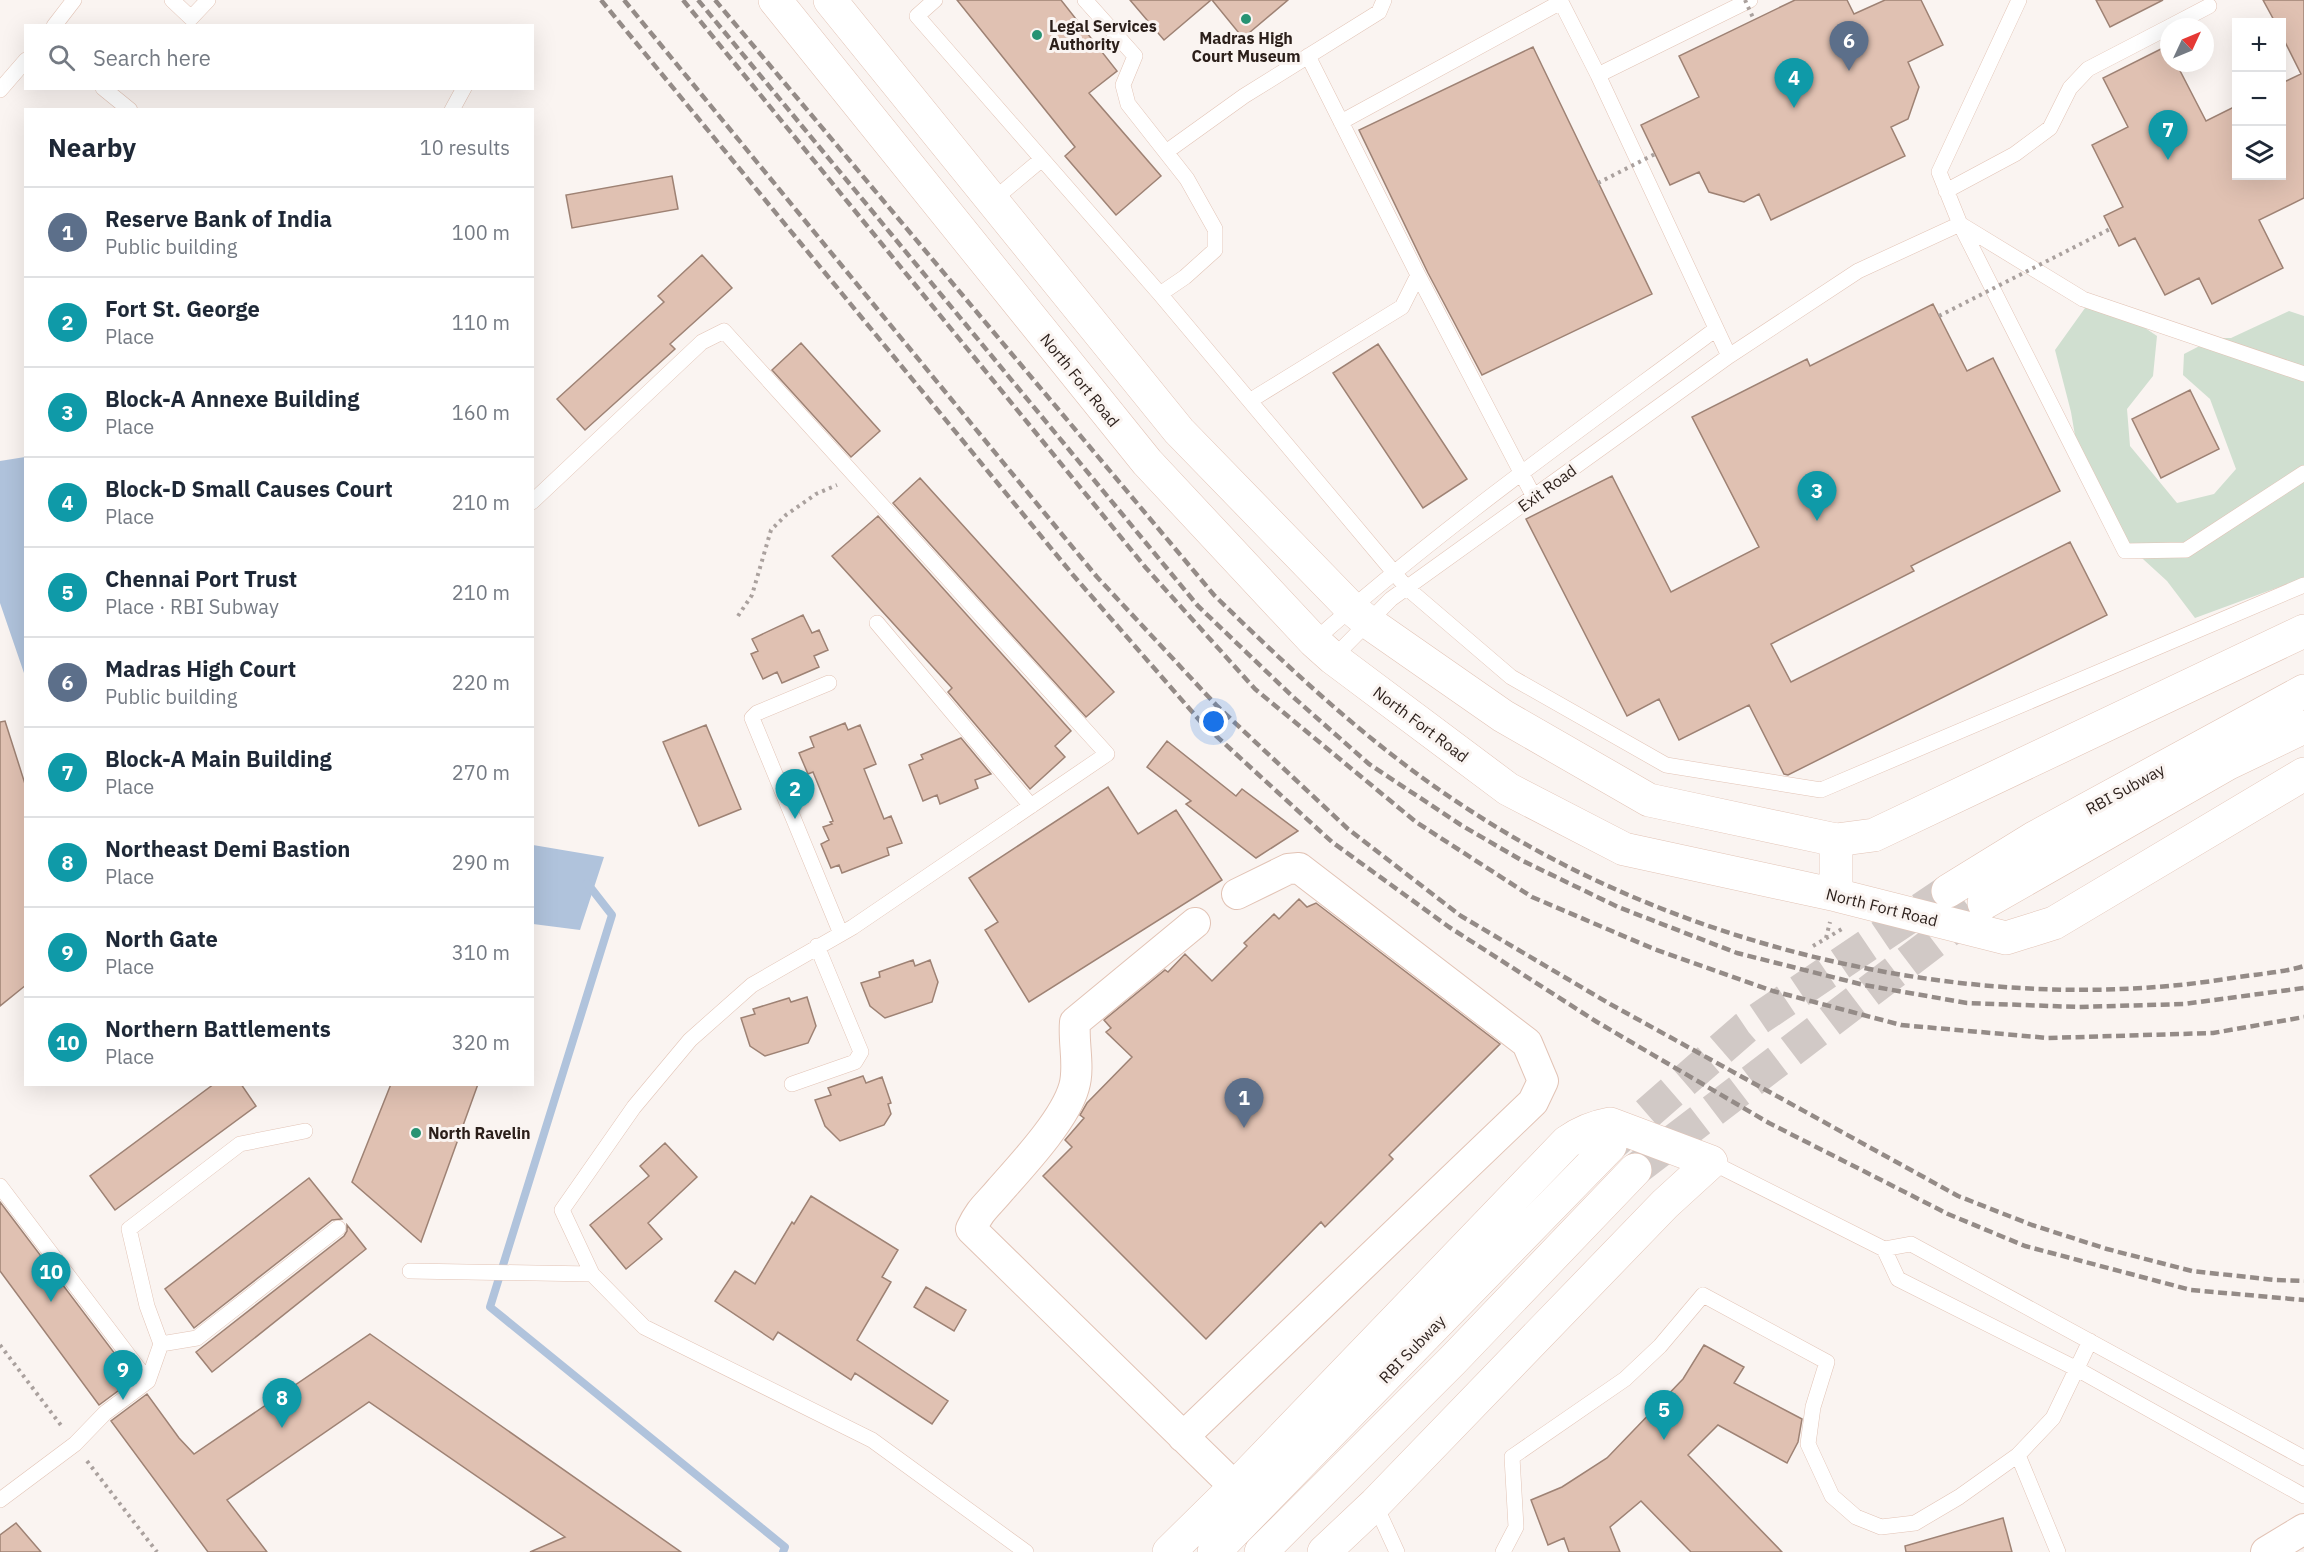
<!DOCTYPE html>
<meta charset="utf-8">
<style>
:root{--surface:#fff;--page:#f2f2f3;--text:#1f2937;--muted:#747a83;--line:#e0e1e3;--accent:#279373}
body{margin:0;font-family:"IBM Plex Sans",sans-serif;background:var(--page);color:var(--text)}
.controls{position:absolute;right:18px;top:18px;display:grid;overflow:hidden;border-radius:0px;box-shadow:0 6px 24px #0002}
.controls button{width:54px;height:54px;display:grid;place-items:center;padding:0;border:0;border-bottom:2px solid var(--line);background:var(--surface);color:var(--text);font:30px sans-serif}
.compass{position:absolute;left:2160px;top:18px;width:54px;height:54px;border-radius:50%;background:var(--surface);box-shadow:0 6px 24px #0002;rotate:46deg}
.you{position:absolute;left:1214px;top:722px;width:21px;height:21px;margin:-15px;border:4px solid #fff;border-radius:50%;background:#1a73e8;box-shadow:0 0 0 9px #1a73e833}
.badge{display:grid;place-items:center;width:39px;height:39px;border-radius:50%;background:var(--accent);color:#fff;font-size:20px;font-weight:700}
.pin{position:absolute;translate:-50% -50px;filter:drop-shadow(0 2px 3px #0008)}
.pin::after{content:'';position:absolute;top:32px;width:21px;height:18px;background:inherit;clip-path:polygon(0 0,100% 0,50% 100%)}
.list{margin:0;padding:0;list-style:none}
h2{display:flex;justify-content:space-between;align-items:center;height:78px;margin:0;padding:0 24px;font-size:26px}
h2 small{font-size:20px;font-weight:400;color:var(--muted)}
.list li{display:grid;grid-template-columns:39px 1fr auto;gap:18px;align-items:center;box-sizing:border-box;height:90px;padding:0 24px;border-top:2px solid var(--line)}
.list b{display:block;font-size:22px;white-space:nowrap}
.list p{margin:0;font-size:20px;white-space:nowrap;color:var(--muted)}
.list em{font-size:20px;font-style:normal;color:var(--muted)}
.icon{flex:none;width:33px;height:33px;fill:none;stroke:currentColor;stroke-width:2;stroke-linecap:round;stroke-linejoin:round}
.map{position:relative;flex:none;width:2304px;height:1552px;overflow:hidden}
.search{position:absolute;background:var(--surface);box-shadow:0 6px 24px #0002;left:24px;top:24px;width:510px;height:66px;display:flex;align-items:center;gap:15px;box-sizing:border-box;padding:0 21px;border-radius:0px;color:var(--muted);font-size:22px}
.panel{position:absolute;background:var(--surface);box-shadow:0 6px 24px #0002;left:24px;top:108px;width:510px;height:978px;border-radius:0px}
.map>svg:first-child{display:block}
.green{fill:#d0dfd0}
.water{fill:#b0c3dc}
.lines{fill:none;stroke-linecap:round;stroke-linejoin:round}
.stream{stroke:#b0c3dc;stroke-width:8}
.building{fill:#e0c1b2;stroke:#9e8274;stroke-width:1.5}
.primary-tunnel{stroke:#d1c9c6;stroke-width:33;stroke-dasharray:33 16;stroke-linecap:butt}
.service-casing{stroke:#e2c3b5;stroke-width:16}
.minor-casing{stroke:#e2c3b5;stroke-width:32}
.primary-casing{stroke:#e2c3b5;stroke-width:34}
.path{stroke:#aaa19e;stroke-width:4;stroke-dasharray:3 4.5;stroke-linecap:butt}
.service{stroke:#fff;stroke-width:15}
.minor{stroke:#fff;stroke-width:30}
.primary{stroke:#fff;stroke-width:33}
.rail{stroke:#948b87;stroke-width:4.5;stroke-dasharray:9 4.5;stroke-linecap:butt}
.path-bridge{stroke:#aaa19e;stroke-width:4;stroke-dasharray:3 4.5;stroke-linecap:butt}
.poi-dot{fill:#279373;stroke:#faf4f1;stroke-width:2}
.labels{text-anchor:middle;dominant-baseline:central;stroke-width:6;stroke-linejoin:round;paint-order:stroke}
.poi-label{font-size:16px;font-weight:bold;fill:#2b1f1a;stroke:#faf4f1;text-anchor:start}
.street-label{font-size:16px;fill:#2b1f1a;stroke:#faf4f1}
</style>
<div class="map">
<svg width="2304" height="1552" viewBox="0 0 2304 1552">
<rect width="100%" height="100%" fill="#faf4f1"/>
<path class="green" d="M 2085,308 L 2117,309 L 2157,336 L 2153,376 L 2127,409 L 2130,446 L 2177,503 L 2214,494 L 2236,469 L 2210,399 L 2183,375 L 2184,354 L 2215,338 L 2231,338 L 2289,311 L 2304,316 L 2304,578 L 2195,618 L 2167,581 L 2108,527 L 2081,471 L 2071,412 L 2055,350 Z"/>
<path class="water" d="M 25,457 L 26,457 L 25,676 L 0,603 L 0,461 Z
M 533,845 L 604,857 L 580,930 L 533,924 Z"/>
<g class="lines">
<path class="stream" d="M 587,883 L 612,915 L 490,1307 L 785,1547 L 783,1552"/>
</g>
<path class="building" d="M 957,0 L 1061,0 L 1117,71 L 1089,93 L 1161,176 L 1116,215 L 1065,156 L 1075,147 Z
M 1130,0 L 1211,0 L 1164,40 Z
M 1212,0 L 1288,0 L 1243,38 Z
M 1795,0 L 1847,0 L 1854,14 L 1885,0 L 1921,0 L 1943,45 L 1908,62 L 1919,87 L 1908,119 L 1891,127 L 1905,156 L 1771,220 L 1759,194 L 1744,202 L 1709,192 L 1699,172 L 1670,185 L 1641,125 L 1699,97 L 1679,56 Z
M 2096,0 L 2163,0 L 2110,27 Z
M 2263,0 L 2304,0 L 2304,198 L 2259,220 L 2283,268 L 2212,304 L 2199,278 L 2165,295 L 2135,238 L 2119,246 L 2104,216 L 2123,207 L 2092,145 L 2128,127 L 2103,78 L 2167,46 L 2169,63 L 2176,63 L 2206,121 L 2236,106 L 2236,176 L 2282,176 L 2282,83 L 2301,74 L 2282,36 L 2282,22 L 2275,22 Z
M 1533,47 L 1652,294 L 1482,375 L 1428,273 L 1359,130 Z
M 672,176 L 678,209 L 572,228 L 566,195 Z
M 702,255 L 732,288 L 670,344 L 675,349 L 585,430 L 557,399 L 664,302 L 658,296 Z
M 1933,304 L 1967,371 L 1993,358 L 2060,491 L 1911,566 L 1914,571 L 1771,644 L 1791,682 L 2070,542 L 2107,615 L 1788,775 L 1784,774 L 1749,705 L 1679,740 L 1659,699 L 1627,716 L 1526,519 L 1612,476 L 1671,592 L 1759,547 L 1692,417 L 1807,359 L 1810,366 Z
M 801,343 L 880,431 L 851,457 L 772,370 Z
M 1378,344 L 1467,479 L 1423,508 L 1333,373 Z
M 2190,390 L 2219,449 L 2161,478 L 2132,419 Z
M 920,478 L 1114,692 L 1086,717 L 893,503 Z
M 878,516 L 1071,731 L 1055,746 L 1065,757 L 1030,789 L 948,692 L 952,688 L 832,556 Z
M 803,615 L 812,633 L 819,630 L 828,650 L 814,656 L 819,667 L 782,683 L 777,672 L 763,679 L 751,654 L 758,651 L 752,639 Z
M 5,721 L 26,787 L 26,985 L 0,1006 L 0,722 Z
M 845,723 L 848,730 L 860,725 L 876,764 L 864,769 L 884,819 L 891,816 L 902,843 L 887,848 L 889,855 L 842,873 L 839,865 L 831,868 L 821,844 L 829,840 L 823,827 L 832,824 L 830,822 L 833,821 L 813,772 L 808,774 L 799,753 L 814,747 L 810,737 Z
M 706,725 L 741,809 L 699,826 L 663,742 Z
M 961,738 L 991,774 L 975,780 L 978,788 L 940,804 L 937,795 L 923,801 L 909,765 L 923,759 L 921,755 Z
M 1167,741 L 1236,796 L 1242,789 L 1298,831 L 1256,858 L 1186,804 L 1191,801 L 1147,767 Z
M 1108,787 L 1138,834 L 1176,810 L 1222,880 L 1029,1002 L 985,930 L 998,922 L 969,878 Z
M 1299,899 L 1307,907 L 1316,903 L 1500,1044 L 1389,1155 L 1393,1159 L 1325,1227 L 1321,1222 L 1206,1339 L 1043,1176 L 1072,1147 L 1065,1140 L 1084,1118 L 1080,1115 L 1087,1103 L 1132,1057 L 1106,1032 L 1111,1028 L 1104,1020 L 1165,970 L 1168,972 L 1185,954 L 1212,981 L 1247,946 L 1244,943 L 1274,914 L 1279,919 Z
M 913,960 L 915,966 L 930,960 L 938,982 L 932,1002 L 885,1018 L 870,1006 L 861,983 L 880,977 L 879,972 Z
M 807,997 L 816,1026 L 808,1043 L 765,1056 L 750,1046 L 741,1018 L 755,1014 L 753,1009 L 789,998 L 791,1002 Z
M 863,1076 L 866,1083 L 882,1077 L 891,1103 L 888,1104 L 891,1114 L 884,1125 L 840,1141 L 825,1126 L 815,1100 L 831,1095 L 828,1088 Z
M 214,1084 L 241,1084 L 256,1106 L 115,1210 L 90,1176 Z
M 391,1084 L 478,1084 L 421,1242 L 352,1182 Z
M 665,1143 L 697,1177 L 648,1223 L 662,1239 L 626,1269 L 590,1225 L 649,1176 L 640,1166 Z
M 309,1178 L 342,1219 L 332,1220 L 194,1328 L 165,1289 Z
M 811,1196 L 898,1250 L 882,1277 L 891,1282 L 857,1340 L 948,1401 L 932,1424 L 855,1373 L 851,1380 L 778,1332 L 773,1340 L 715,1301 L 735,1271 L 755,1284 L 792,1222 L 794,1224 Z
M 0,1202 L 134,1379 L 99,1405 L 0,1271 Z
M 347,1225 L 366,1249 L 212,1372 L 196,1352 L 344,1236 L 347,1231 Z
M 926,1287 L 966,1310 L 954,1331 L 914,1307 Z
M 370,1334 L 681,1552 L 530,1552 L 565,1537 L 369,1402 L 227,1500 L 267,1552 L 208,1552 L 111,1421 L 147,1394 L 179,1438 L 194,1454 Z
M 1704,1345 L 1744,1367 L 1734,1383 L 1802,1419 L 1798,1442 L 1787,1463 L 1718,1425 L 1688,1455 L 1782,1552 L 1691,1552 L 1641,1501 L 1610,1527 L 1620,1552 L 1569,1552 L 1564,1538 L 1548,1545 L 1531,1500 L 1562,1487 L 1607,1458 L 1683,1379 Z
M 2003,1518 L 2012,1552 L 1906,1552 L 1905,1546 Z
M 16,1523 L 41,1552 L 0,1552 L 0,1535 Z"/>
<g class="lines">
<path class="primary-tunnel" d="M 1610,1146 L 1745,1028 L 1948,891
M 1635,1170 L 1973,912"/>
<g class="service-casing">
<path id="service" d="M 172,0 L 191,18 L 208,0
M 935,0 L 917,16 L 1160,294 L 1407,588 L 1511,677 L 1666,765 L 1821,790 L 2304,585
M 1085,0 L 1135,56 L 1123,85 L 1128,104 L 1187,179 L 1215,229 L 1215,250 L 1185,277 L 1160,294
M 1560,0 L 1598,75 L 1729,356
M 54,26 L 74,0
M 2169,27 L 2209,6
M 1598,75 L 1750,0
M 103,88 L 130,110
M 0,90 L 26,60
M 452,110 L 464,88
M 1341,122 L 1561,2
M 1166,152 L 1244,96 L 1379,12 L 1384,0
M 1946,191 L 2015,154 L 2050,128 L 2070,88 L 2088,69 L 2169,27
M 992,201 L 1042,159
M 1960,224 L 2125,551 L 2186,550 L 2304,473
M 1960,224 L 2083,299 L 2304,374
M 1418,275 L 1534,497
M 1251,400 L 1402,307 L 1418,275 L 1308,56
M 532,502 L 702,342 L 724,331 L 1107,754 L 853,927 L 752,985 L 690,1040 L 634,1107 L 562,1210 L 592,1274 L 644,1327 L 872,1440 L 1026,1552
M 877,623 L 1031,806
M 1314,641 C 1441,528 1580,430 1716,329
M 1333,658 L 1391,599 L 1729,356 L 1858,271 L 1960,224 L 1939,172 L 2019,0
M 829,683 L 757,713 L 752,718 L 841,934
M 792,1084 L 855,1062 L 861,1052 L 817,946
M 1711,1162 L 1884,1249 L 1911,1244 L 2304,1458
M 0,1186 L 148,1381
M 1884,1249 L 1898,1279 L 2077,1369 L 2304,1496
M 410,1271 L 592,1274
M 161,1344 L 197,1338 L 338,1228
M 2018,1455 L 2058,1552
M 0,1500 L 75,1444 L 105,1413 L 148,1381 L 161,1344 L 147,1306 L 129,1229 L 240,1144 L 305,1131
M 1375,1504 L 1397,1552
M 1503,1552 L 1516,1527 L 1512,1457 L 1625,1379 L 1660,1346 L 1703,1295 L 1827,1362 L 1813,1407 L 1808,1444 L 1832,1496 L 1856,1517 L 1881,1527 L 1915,1523 L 1959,1497 L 2018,1455 L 2053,1418 L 2090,1341"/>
</g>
<g class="minor-casing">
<path id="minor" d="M 1195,923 L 1075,1022 C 1073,1043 1080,1067 1074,1087 C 1065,1119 1024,1163 1001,1189 C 987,1206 981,1208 971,1229 L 1235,1487
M 1183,1437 L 1533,1102 L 1543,1081 L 1527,1043 L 1299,868 L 1288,869 L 1237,894
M 2266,1552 L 2304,1529"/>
</g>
<g class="primary-casing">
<path id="primary" d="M 775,0 L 1147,462 L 1314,641 L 1333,658 L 1508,789 L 1624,849 L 1836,895 L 2006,938 L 2054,923 L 2304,774
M 830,0 L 1179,431 L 1351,608 L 1368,622 L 1503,716 L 1649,800 L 1836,840 L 1874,835 L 2304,631
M 1948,891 L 2034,838 L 2304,691
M 1836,895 L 1836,840
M 1984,903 L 2227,764 L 2304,727
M 1169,1552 L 1235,1487 L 1567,1142 C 1581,1132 1593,1127 1610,1124 L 1711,1162 L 1665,1204 L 1375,1504 L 1324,1552
M 1214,1552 L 1610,1146
M 1261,1552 L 1453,1360 L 1635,1170"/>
</g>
<path class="path" d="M 738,616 L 752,595 L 771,530 L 786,515 L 816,494 L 837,485
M 1826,938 L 1830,922
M 1813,946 L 1842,929
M 0,1345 L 63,1428
M 87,1461 L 157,1552"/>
<use href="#service" class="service"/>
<use href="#minor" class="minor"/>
<use href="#primary" class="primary"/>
<path class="rail" d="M 601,0 L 1073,575 L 1201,722 L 1332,842 L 1449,927 L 1597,1022 L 1769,1123 L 1948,1214 L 2025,1246 L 2191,1290 L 2304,1300
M 624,0 L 1097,577 L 1217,706 L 1348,829 L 1461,916 L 1610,1004 L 1958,1196 L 2032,1225 L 2107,1249 L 2192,1271 L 2275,1280 L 2304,1281
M 683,0 L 1146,568 L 1255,689 L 1416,822 L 1532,897 L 1654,949 L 1773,991 L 1901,1025 L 2048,1038 L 2213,1033 L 2304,1017
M 698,0 L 1198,606 L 1292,696 L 1369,764 L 1461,825 L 1521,860 L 1618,907 L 1737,953 L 1864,985 L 1967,1003 L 2079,1007 L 2184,1004 L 2304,988
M 715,0 L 1214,595 C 1295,674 1378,752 1474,813 C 1687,951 1981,1019 2232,978 C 2256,974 2281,973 2304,966"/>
<path class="path-bridge" d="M 1745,0 L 1754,20
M 1598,183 L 1655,154
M 1939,316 L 2110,229"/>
</g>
<g class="poi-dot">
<circle cx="1246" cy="19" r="6"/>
<circle cx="1037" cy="35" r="6"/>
<circle cx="416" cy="1133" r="6"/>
</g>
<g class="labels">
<g class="poi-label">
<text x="1049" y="26">Legal Services<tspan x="1049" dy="18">Authority</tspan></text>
<text x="1246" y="38" text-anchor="middle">Madras High<tspan x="1246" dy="18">Court Museum</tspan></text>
<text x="428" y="1133">North Ravelin</text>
</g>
<g class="street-label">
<text transform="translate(1080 380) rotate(51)">North Fort Road</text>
<text transform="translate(1547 488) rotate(-36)">Exit Road</text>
<text transform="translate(1421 724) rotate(37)">North Fort Road</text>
<text transform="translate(2125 789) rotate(-29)">RBI Subway</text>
<text transform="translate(1882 907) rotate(14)">North Fort Road</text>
<text transform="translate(1412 1349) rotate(-46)">RBI Subway</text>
</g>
</g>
</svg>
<div class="controls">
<button>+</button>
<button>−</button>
<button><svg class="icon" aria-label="layers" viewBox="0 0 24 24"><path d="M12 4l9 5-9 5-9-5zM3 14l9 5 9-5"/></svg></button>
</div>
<svg class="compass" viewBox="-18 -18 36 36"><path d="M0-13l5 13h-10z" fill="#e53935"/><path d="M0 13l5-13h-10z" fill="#747a83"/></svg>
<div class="you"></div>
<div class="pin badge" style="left:1244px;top:1128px;background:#5c6f8a">1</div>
<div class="pin badge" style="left:795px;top:819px;background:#0f9aa8">2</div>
<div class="pin badge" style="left:1817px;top:521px;background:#0f9aa8">3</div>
<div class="pin badge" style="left:1794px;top:108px;background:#0f9aa8">4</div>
<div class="pin badge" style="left:1664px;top:1440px;background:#0f9aa8">5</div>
<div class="pin badge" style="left:1849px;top:71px;background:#5c6f8a">6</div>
<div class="pin badge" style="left:2168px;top:160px;background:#0f9aa8">7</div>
<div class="pin badge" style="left:282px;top:1428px;background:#0f9aa8">8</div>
<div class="pin badge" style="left:123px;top:1400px;background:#0f9aa8">9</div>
<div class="pin badge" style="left:51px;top:1302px;background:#0f9aa8">10</div>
<div class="search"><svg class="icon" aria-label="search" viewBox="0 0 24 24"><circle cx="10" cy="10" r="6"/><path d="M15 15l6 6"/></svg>Search here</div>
<section class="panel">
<h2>Nearby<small>10 results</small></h2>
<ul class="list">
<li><span class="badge" style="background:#5c6f8a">1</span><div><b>Reserve Bank of India</b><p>Public building</p></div><em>100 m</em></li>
<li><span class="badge" style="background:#0f9aa8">2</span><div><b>Fort St. George</b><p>Place</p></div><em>110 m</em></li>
<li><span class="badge" style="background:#0f9aa8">3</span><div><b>Block-A Annexe Building</b><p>Place</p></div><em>160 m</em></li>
<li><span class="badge" style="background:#0f9aa8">4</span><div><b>Block-D Small Causes Court</b><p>Place</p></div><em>210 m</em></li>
<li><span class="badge" style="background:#0f9aa8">5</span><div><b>Chennai Port Trust</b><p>Place · RBI Subway</p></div><em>210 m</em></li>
<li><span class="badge" style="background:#5c6f8a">6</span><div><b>Madras High Court</b><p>Public building</p></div><em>220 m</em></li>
<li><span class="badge" style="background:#0f9aa8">7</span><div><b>Block-A Main Building</b><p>Place</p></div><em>270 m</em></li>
<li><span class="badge" style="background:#0f9aa8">8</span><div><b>Northeast Demi Bastion</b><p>Place</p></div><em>290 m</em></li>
<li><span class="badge" style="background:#0f9aa8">9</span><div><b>North Gate</b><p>Place</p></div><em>310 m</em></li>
<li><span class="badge" style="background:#0f9aa8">10</span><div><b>Northern Battlements</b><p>Place</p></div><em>320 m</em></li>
</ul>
</section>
</div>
